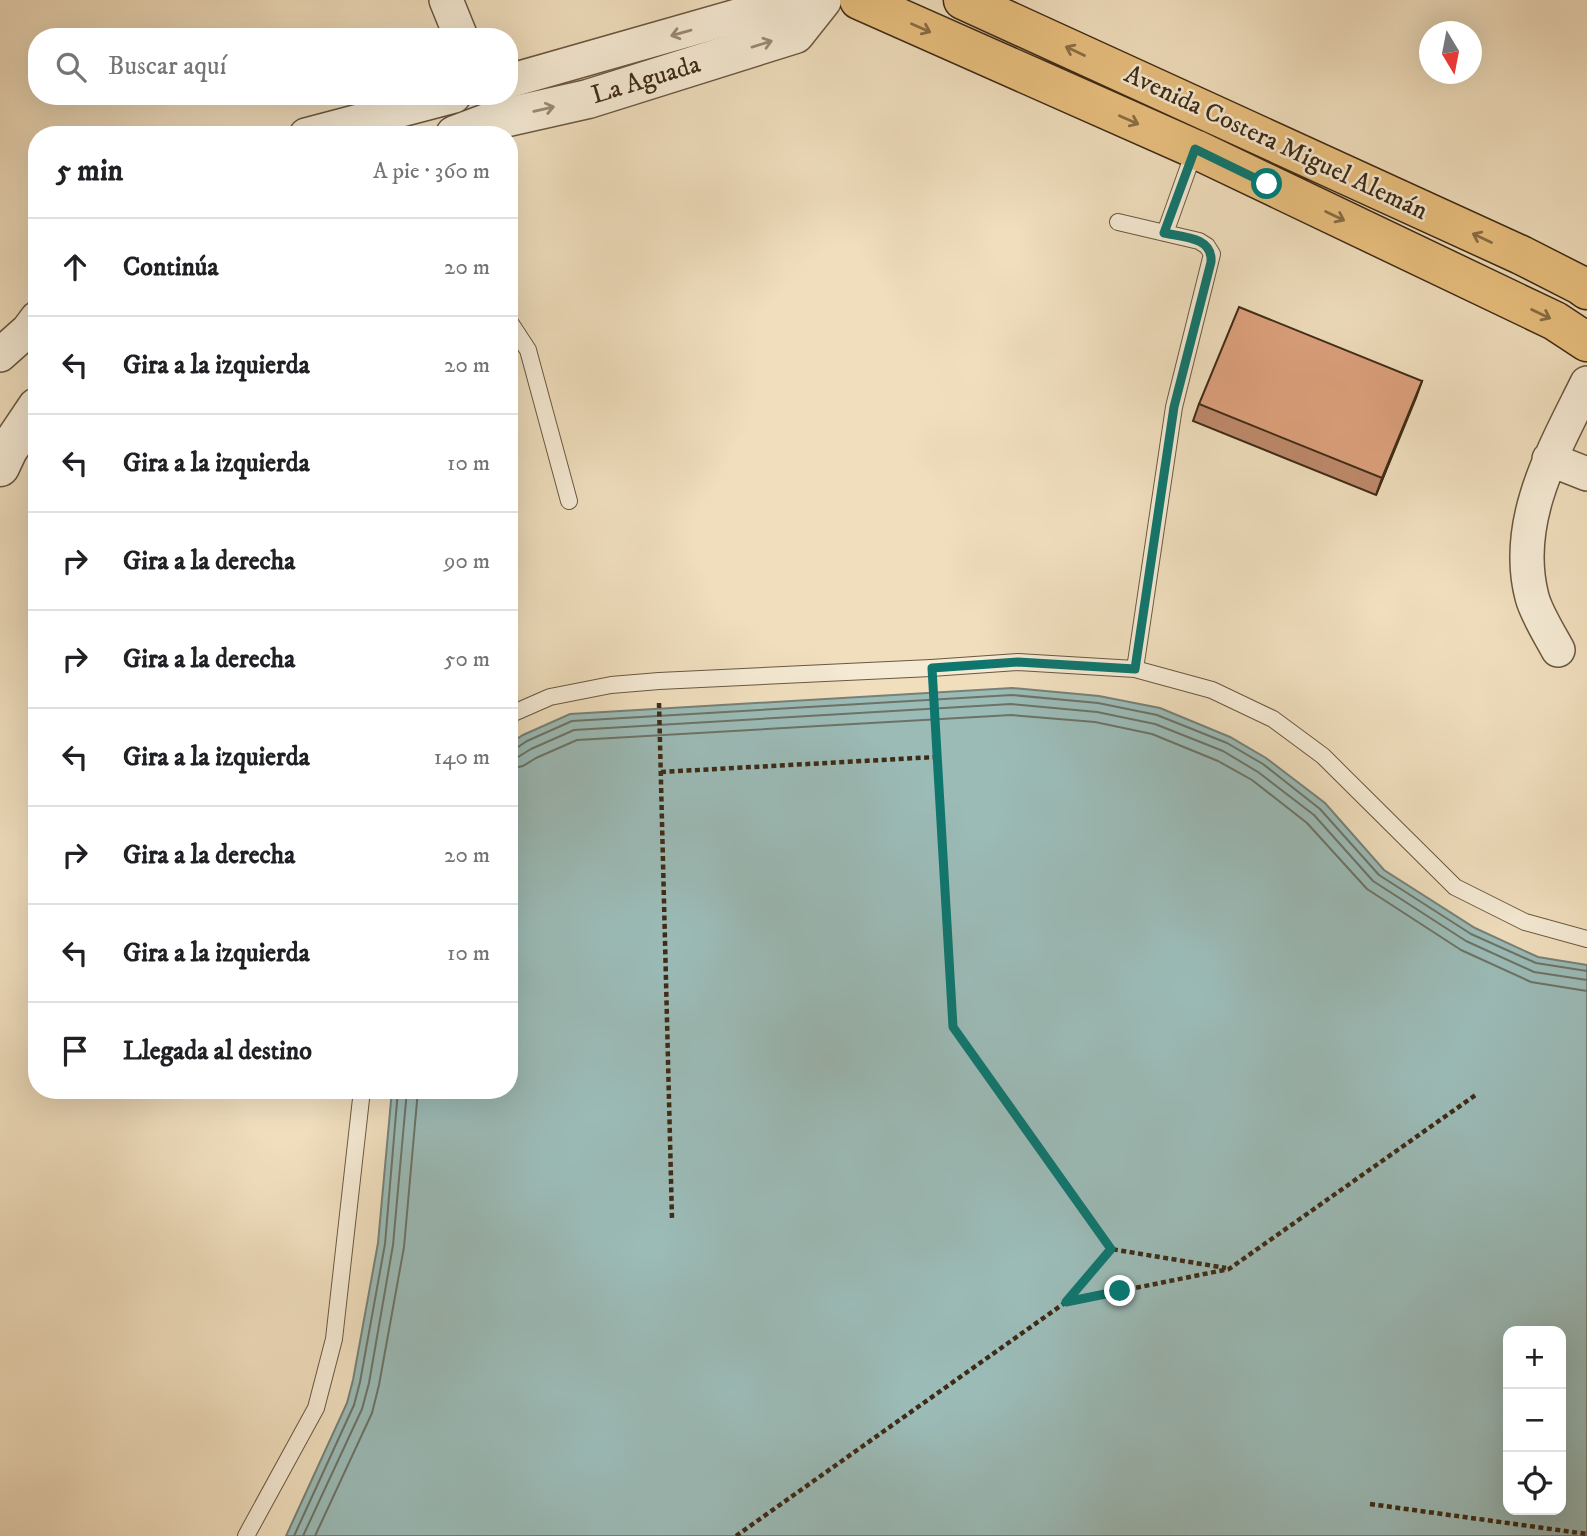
<!DOCTYPE html>
<html lang="es">
<meta charset="utf-8">
<style>
:root{--surface:#fff;--page:#f2f2f2;--text:#202124;--muted:#757577;--line:#e0e0e0}
body{margin:0;font-family:"IM FELL DW Pica",serif;background:var(--page);color:var(--text)}
.controls{position:absolute;right:21px;bottom:21px;display:grid;overflow:hidden;border-radius:14px;box-shadow:0 7px 28px #0002}
.controls button{width:63px;height:63px;display:grid;place-items:center;padding:0;border:0;border-bottom:2px solid var(--line);background:var(--surface);color:var(--text);font:35px sans-serif}
.compass{position:absolute;left:1419px;top:21px;width:63px;height:63px;border-radius:50%;background:var(--surface);box-shadow:0 7px 28px #0002;rotate:170deg}
.stop{position:absolute;width:21px;height:21px;margin:-16px;border:5px solid #0f766e;border-radius:50%;background:#fff}
.stop.end{background:#0f766e;border-color:#fff;box-shadow:0 2px 7px #0008}
.list{margin:0;padding:0;list-style:none}
h2{display:flex;justify-content:space-between;align-items:center;height:91px;margin:0;padding:0 28px;font-size:30px}
h2 small{font-size:23px;font-weight:400;color:var(--muted)}
.list li{display:grid;grid-template-columns:46px 1fr auto;gap:21px;align-items:center;box-sizing:border-box;height:98px;padding:0 28px;border-top:2px solid var(--line)}
.list b{display:block;font-size:26px;white-space:nowrap}
.list em{font-size:23px;font-style:normal;color:var(--muted)}
.icon{flex:none;width:38px;height:38px;fill:none;stroke:currentColor;stroke-width:2;stroke-linecap:round;stroke-linejoin:round}
.map{position:relative;flex:none;width:1587px;height:1536px;overflow:hidden}
.search{position:absolute;background:var(--surface);box-shadow:0 7px 28px #0002;left:28px;top:28px;width:490px;height:77px;display:flex;align-items:center;gap:18px;box-sizing:border-box;padding:0 24px;border-radius:28px;color:var(--muted);font-size:26px}
.panel{position:absolute;background:var(--surface);box-shadow:0 7px 28px #0002;left:28px;top:126px;width:490px;height:973px;border-radius:28px}
.map>svg:first-child{display:block}
.water{fill:#9bbbb7;stroke:#768177;stroke-width:2;fill-rule:evenodd}
.lines{fill:none;stroke-linecap:round;stroke-linejoin:round}
.shore{stroke:#6c7366;stroke-width:2}
.service-casing{stroke:#6a5840;stroke-width:18}
.minor-casing{stroke:#6a5840;stroke-width:36}
.tertiary-casing{stroke:#6a5840;stroke-width:41}
.primary-casing{stroke:#3e2b16;stroke-width:41}
.path{stroke:#3e2b16;stroke-width:4.5;stroke-dasharray:5 3.5;stroke-linecap:butt}
.service{stroke:#f5ead4;stroke-width:16}
.minor{stroke:#f5ead4;stroke-width:33}
.tertiary{stroke:#f5ead4;stroke-width:38}
.primary{stroke:#e8bf7e;stroke-width:38}
.wall{fill:#be8a6c;stroke:#3e2b16;stroke-width:2}
.shaded-wall{fill:#9b7158;stroke:#3e2b16;stroke-width:2}
.building{fill:#dda17d;stroke:#3e2b16;stroke-width:2}
.oneway{stroke:#8a6e45}
.oneway2{stroke:#9a8a75}
.route{stroke:#0f766e;stroke-width:9}
.labels{text-anchor:middle;dominant-baseline:central;stroke-width:5;stroke-linejoin:round;paint-order:stroke}
.street-label{font-size:26px;fill:#3e2b16;stroke:#f5ead4}
</style>
<div class="map">
<svg width="1587" height="1536" viewBox="0 0 1587 1536">
<rect width="100%" height="100%" fill="#f0debd"/>
<filter id="stains"><feTurbulence type="fractalNoise" baseFrequency=".00286" numOctaves="4"/><feColorMatrix values="0 0 0 0 .2 0 0 0 0 .09 0 0 0 0 .02 0 0 0 .5 -.17"/></filter>
<radialGradient id="worn" r=".72"><stop offset=".6" stop-color="#630" stop-opacity="0"/><stop offset="1" stop-color="#630" stop-opacity=".3"/></radialGradient>
<path class="water" d="M 1012,688 L 1099,696 L 1160,708 L 1230,737 L 1266,758 L 1325,803 L 1384,870 L 1475,928 L 1538,957 L 1587,965 L 1587,1536 L 286,1536 L 347,1403 L 353,1380 L 378,1243 L 392,1090 L 509,1090 L 509,744 L 523,735 L 570,714 ZM 1508,1331 L 1561,1331 L 1561,1510 L 1508,1510 Z"/>
<g class="lines">
<path class="shore" d="M 509,749 L 515,749 L 527,741 L 572,721 L 1012,695 L 1098,703 L 1157,715 L 1227,743 L 1263,764 L 1320,809 L 1379,875 L 1471,934 L 1536,963 L 1587,971
M 509,758 L 518,757 L 531,749 L 574,730 L 1011,704 L 1097,712 L 1155,724 L 1223,751 L 1258,772 L 1314,815 L 1373,881 L 1466,941 L 1534,972 L 1587,980
M 509,769 L 523,766 L 536,758 L 577,740 L 1011,715 L 1095,722 L 1152,734 L 1218,761 L 1252,780 L 1307,823 L 1367,889 L 1461,950 L 1531,982 L 1587,991
M 294,1536 L 354,1405 L 360,1382 L 385,1244 L 398,1090
M 303,1536 L 362,1409 L 369,1383 L 393,1245 L 407,1090
M 315,1536 L 372,1413 L 379,1385 L 404,1247 L 418,1090"/>
<g class="service-casing">
<path id="service" d="M 1118,222 L 1199,241 L 1207,246 L 1212,254 L 1174,407 L 1135,669
M 1165,233 L 1195,149
M 509,321 L 528,350 L 569,501
M 509,715 L 550,697 L 611,685 L 659,681 L 931,668 L 1018,662 L 1135,669 L 1212,690 L 1273,719 L 1323,756 L 1455,887 L 1525,922 L 1587,939
M 246,1536 L 316,1408 L 334,1339 L 362,1090"/>
</g>
<g class="minor-casing">
<path id="minor" d="M 446,0 L 461,37
M 509,81 L 793,0
M 306,135 L 454,96
M 0,355 L 28,330 L 37,318
M 1549,459 L 1587,474
M 1558,650 C 1550,635 1536,613 1532,597 C 1512,521 1555,448 1587,383"/>
</g>
<g class="tertiary-casing">
<path id="tertiary" d="M 455,135 L 495,120 L 588,99 L 795,34 L 822,0
M 0,467 L 8,450 L 37,407"/>
</g>
<g class="primary-casing">
<path id="primary" d="M 859,0 L 1195,149 L 1555,321 L 1587,342
M 963,0 L 1521,255 L 1580,285 L 1587,290"/>
</g>
<path class="path" d="M 932,690 L 953,1027 L 1111,1249 L 1226,1268
M 659,703 L 672,1219
M 661,772 L 936,757
M 1066,1301 L 1111,1249
M 1370,1504 L 1587,1534
M 736,1536 L 1066,1302 L 1229,1269 L 1477,1094"/>
<use href="#service" class="service"/>
<use href="#minor" class="minor"/>
<use href="#tertiary" class="tertiary"/>
<use href="#primary" class="primary"/>
</g>
<path class="wall" d="M 1422,381 L 1376,495 L 1193,421 L 1199,404 Z"/>
<path class="shaded-wall" d="M 1422,381 L 1416,398 L 1376,495 L 1382,478 Z"/>
<path class="building" d="M 1239,307 L 1422,381 L 1382,478 L 1199,404 Z"/>
<defs><path id="oneway-shaft" d="M-6 0H5M1.5-3L5.5 0L1.5 3" fill="none" stroke-width="1.6" stroke-linecap="round" stroke-linejoin="round" transform="scale(1.75)"/></defs>
<g class="oneway">
<use href="#oneway-shaft" transform="translate(921 28) rotate(24)"/>
<use href="#oneway-shaft" transform="translate(1075 51) rotate(-155)"/>
<use href="#oneway-shaft" transform="translate(1129 120) rotate(24)"/>
<use href="#oneway-shaft" transform="translate(1335 216) rotate(26)"/>
<use href="#oneway-shaft" transform="translate(1482 238) rotate(-155)"/>
<use href="#oneway-shaft" transform="translate(1541 314) rotate(26)"/>
</g>
<g class="oneway2">
<use href="#oneway-shaft" transform="translate(681 33) rotate(164)"/>
<use href="#oneway-shaft" transform="translate(762 44) rotate(-17)"/>
<use href="#oneway-shaft" transform="translate(544 109) rotate(-13)"/>
</g>
<g class="lines">
<path class="route" d="M 1120,1291 L 1066,1302 L 1111,1249 L 953,1027 L 932,668 L 1018,662 L 1135,669 L 1174,407 L 1211,262 C 1213,237 1183,237 1164,233 L 1195,149 L 1267,184"/>
</g>
<g class="labels">
<g class="street-label">
<text transform="translate(646 80) rotate(-17)">La Aguada</text>
<text transform="translate(1276 143) rotate(25)">Avenida Costera Miguel Alemán</text>
</g>
</g>
<rect width="100%" height="100%" filter="url(#stains)"/>
<rect width="100%" height="100%" fill="url(#worn)"/>
</svg>
<div class="controls">
<button>+</button>
<button>−</button>
<button><svg class="icon" aria-label="locate" viewBox="0 0 24 24"><circle cx="12" cy="12" r="6"/><path d="M12 2v4M12 18v4M2 12h4M18 12h4"/></svg></button>
</div>
<svg class="compass" viewBox="-18 -18 36 36"><path d="M0-13l5 13h-10z" fill="#e53935"/><path d="M0 13l5-13h-10z" fill="#757577"/></svg>
<div class="stop" style="left:1267px;top:184px"></div>
<div class="stop end" style="left:1120px;top:1291px"></div>
<div class="search"><svg class="icon" aria-label="search" viewBox="0 0 24 24"><circle cx="10" cy="10" r="6"/><path d="M15 15l6 6"/></svg>Buscar aquí</div>
<section class="panel">
<h2>5 min<small>A pie · 360 m</small></h2>
<ul class="list">
<li><svg class="icon" aria-label="ahead" viewBox="0 0 24 24"><path d="M12 20V5M6 11l6-6 6 6"/></svg><div><b>Continúa</b></div><em>20 m</em></li>
<li><svg class="icon" aria-label="left" viewBox="0 0 24 24"><path d="M17 20v-9H6M10 6l-5 5 5 5"/></svg><div><b>Gira a la izquierda</b></div><em>20 m</em></li>
<li><svg class="icon" aria-label="left" viewBox="0 0 24 24"><path d="M17 20v-9H6M10 6l-5 5 5 5"/></svg><div><b>Gira a la izquierda</b></div><em>10 m</em></li>
<li><svg class="icon" aria-label="right" viewBox="0 0 24 24"><path d="M7 20v-9h11M14 6l5 5-5 5"/></svg><div><b>Gira a la derecha</b></div><em>90 m</em></li>
<li><svg class="icon" aria-label="right" viewBox="0 0 24 24"><path d="M7 20v-9h11M14 6l5 5-5 5"/></svg><div><b>Gira a la derecha</b></div><em>50 m</em></li>
<li><svg class="icon" aria-label="left" viewBox="0 0 24 24"><path d="M17 20v-9H6M10 6l-5 5 5 5"/></svg><div><b>Gira a la izquierda</b></div><em>140 m</em></li>
<li><svg class="icon" aria-label="right" viewBox="0 0 24 24"><path d="M7 20v-9h11M14 6l5 5-5 5"/></svg><div><b>Gira a la derecha</b></div><em>20 m</em></li>
<li><svg class="icon" aria-label="left" viewBox="0 0 24 24"><path d="M17 20v-9H6M10 6l-5 5 5 5"/></svg><div><b>Gira a la izquierda</b></div><em>10 m</em></li>
<li><svg class="icon" aria-label="arrive" viewBox="0 0 24 24"><path d="M6 21V4h12l-3 4 3 4H6"/></svg><div><b>Llegada al destino</b></div></li>
</ul>
</section>
</div>
